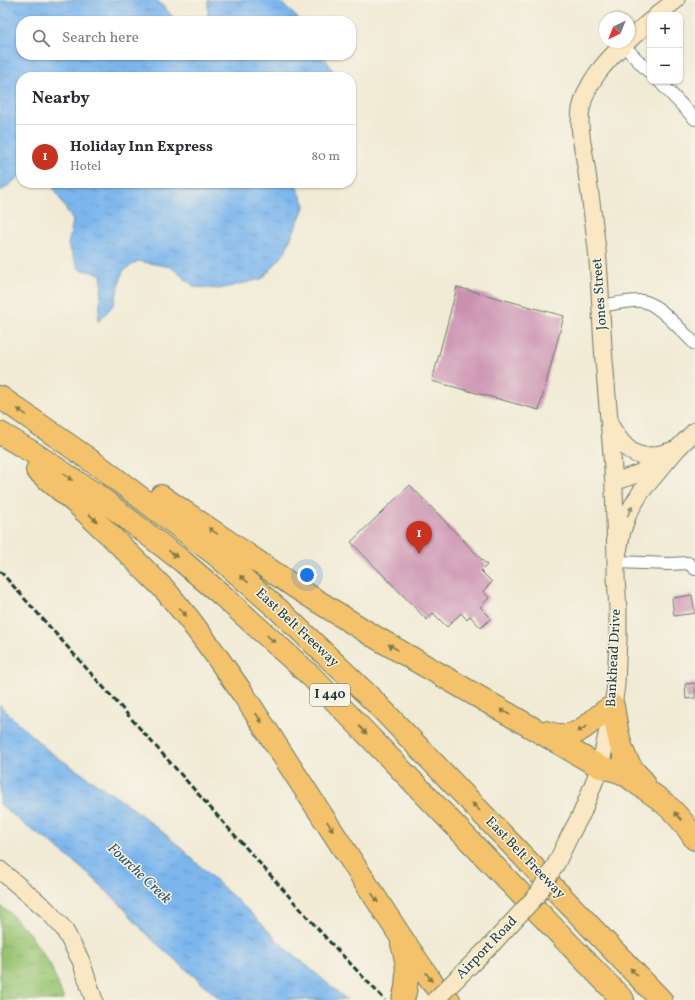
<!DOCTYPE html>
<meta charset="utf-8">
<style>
:root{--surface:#fff;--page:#f7f7f7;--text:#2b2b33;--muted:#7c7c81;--line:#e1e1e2;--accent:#c8321e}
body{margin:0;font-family:Vollkorn,serif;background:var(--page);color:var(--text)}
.controls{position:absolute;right:12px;top:12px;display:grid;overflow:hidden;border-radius:8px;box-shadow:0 1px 3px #0004}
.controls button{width:36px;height:36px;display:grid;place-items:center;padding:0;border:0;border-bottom:1px solid var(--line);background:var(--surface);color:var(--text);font:20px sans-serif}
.compass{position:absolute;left:599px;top:12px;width:36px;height:36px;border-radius:50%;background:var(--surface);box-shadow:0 1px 3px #0004;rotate:223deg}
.you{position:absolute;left:307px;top:575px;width:14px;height:14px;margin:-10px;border:3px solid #fff;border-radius:50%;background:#1a73e8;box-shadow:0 0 0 6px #1a73e833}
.badge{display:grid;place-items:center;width:26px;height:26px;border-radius:50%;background:var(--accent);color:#fff;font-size:13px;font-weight:700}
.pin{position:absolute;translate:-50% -33px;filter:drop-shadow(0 1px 2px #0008)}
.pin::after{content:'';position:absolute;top:21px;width:14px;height:12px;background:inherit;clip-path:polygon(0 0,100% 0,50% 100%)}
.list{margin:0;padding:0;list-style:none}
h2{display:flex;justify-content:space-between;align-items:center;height:52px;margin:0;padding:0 16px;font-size:17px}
h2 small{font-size:13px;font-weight:400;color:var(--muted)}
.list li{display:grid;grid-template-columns:26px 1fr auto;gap:12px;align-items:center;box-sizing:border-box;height:64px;padding:0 16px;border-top:1px solid var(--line)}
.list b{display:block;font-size:15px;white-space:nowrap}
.list p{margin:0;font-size:13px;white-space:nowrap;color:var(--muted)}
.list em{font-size:13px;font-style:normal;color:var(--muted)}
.icon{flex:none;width:22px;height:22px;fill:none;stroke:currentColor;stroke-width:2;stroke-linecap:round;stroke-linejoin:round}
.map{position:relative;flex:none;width:695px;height:1000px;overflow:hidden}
.search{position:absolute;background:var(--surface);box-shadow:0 1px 3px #0004;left:16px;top:16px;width:340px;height:44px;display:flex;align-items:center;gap:10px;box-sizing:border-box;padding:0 14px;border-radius:16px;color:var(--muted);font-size:15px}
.panel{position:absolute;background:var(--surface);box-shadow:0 1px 3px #0004;left:16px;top:72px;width:340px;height:116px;border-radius:16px}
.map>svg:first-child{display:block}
.grass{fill:url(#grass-tufts);stroke:#5c8052}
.water{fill:url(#water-ripples);stroke:#4e7a90}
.building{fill:#cb90b0}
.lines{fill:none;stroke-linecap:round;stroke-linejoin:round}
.street-casing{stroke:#687a6c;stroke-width:14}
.secondary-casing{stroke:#687a6c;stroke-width:19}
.highway-casing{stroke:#687a6c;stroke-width:24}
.street{stroke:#fff;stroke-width:12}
.secondary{stroke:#fae7c3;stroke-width:17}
.highway{stroke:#f3c26a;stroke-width:22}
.rail{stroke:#1f3d34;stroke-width:3;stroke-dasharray:6 3;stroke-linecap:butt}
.secondary-bridge-casing{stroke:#687a6c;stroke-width:19;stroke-linecap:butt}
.secondary-bridge{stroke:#fae7c3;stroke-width:17}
.oneway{fill:#7e794c}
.oneway2{fill:#8c927c}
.labels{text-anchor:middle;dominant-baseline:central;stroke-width:3;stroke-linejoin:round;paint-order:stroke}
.shield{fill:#f7f3e8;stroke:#60746a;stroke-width:1}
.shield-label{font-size:13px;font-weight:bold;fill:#1f3d34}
.street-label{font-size:14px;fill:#1f3d34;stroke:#f7f3e8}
.water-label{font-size:15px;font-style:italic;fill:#365b62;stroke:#f7f3e8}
</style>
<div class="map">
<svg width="695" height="1000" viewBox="0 0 695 1000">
<defs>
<pattern id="grass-tufts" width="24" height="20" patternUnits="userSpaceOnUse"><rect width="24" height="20" fill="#98c471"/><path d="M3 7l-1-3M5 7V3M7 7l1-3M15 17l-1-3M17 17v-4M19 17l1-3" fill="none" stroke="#7ba05e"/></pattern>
<pattern id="water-ripples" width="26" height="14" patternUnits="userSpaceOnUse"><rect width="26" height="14" fill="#7cb6ed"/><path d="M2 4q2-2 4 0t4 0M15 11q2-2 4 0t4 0" fill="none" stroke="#6595c1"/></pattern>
</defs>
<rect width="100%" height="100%" fill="#f7f3e8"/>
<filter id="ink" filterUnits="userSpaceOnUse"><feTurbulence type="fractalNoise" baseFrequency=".025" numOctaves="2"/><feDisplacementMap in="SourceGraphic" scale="8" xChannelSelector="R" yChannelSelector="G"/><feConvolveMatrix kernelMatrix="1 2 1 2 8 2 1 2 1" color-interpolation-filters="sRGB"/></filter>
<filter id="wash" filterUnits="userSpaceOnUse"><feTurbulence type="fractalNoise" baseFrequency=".012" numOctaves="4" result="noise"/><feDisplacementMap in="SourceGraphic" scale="16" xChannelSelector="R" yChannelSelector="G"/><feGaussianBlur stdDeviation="0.9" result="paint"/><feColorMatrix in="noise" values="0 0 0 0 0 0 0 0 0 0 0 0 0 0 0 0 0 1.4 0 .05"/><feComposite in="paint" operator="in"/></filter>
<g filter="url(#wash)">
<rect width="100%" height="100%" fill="#f1ebd5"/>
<path class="grass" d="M 0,906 L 10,913 L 28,932 L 50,964 L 64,1000 L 0,1000 Z"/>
<path class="water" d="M 0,0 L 157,0 L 177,21 L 21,21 L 21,55 L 323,55 L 333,71 L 328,77 L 21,77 L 21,175 L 3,190 L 0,190 Z
M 208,0 L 278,0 L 301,21 L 208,21 Z
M 51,183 L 295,183 L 305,205 L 284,254 L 262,279 L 219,289 L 195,287 L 171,267 L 138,261 L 123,271 L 114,304 L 98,322 L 102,285 L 101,274 L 79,269 L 68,245 L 73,221 L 56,192 Z
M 0,705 L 22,727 L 50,752 L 134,809 L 171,839 L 253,915 L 279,942 L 347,1000 L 221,1000 L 147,935 L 119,903 L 93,878 L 49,841 L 30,829 L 0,804 Z"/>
<g id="blocks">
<path class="building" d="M 457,287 L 564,316 L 539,410 L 432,381 Z
M 410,485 L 487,565 L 481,571 L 492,582 L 483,591 L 489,598 L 480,607 L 491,618 L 481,628 L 470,616 L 467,620 L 461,613 L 447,627 L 433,613 L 427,620 L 351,542 Z
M 692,595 L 695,613 L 674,616 L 672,598 Z
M 695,683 L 695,698 L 686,699 L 685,684 Z"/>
</g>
</g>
<g filter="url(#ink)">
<use href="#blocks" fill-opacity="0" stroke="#687a6c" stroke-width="1"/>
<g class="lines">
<g class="street-casing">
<path id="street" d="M 623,45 L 650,73
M 659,81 L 695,119
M 601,306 C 613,304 630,300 642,301 C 657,302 684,333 695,344
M 616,562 L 670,564 L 688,563 L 695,569"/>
</g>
<g class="secondary-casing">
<path id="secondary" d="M 657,15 L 676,0
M 629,40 L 650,21
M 610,425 C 618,439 630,457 647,456 C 657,456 668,452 677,449
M 614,482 L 640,473 L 662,459
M 616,562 C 615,526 615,491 612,456 C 610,427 607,399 605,371 C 601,331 601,290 597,250 C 594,222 590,194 586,166 C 583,147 578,128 581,109 C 586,82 607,60 626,42
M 582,813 L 600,767 L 613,706 L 616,685 L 618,638 L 618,610 L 616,578 L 616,562 L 622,531 L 628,514 L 633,505 L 641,492 L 677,449 L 695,431
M 0,870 L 46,909 L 64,929 L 81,961 L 94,1000"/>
</g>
<g class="highway-casing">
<path id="highway" d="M 0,397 L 103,469 L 154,508 L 216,555 L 279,610 L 374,701 L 661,1000
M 0,433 L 32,452 L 98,496 L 182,561 L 223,596 L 311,676 L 623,1000
M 37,470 L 78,505 L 113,538 L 165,590 L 189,619 L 215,654 L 243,694 L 399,934 L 431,981 L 442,994 L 449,1000
M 161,496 L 295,587 L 370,634 L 600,767 C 607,769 617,770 624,774 C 629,777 634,781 639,785 C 664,801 679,814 695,839
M 546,732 C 581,744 587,720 613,706 C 617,728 619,753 634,771 C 637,775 641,778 644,782
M 402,944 C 408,963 409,981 403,1000"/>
</g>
<use href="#street" class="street"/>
<use href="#secondary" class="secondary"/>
<use href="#highway" class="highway"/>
<path class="rail" d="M 0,571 L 327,939 L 385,1000"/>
<g class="secondary-bridge-casing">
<path id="secondary-bridge" d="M 435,1000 L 493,943 L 538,894 L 557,862 L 570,835 L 582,813"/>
</g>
<use href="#secondary-bridge" class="secondary-bridge"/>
</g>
<defs><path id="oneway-solid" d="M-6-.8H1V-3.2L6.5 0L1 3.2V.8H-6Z"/></defs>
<g class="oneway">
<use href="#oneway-solid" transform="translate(22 412) rotate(-146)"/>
<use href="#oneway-solid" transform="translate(68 477) rotate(34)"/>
<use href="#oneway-solid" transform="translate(93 518) rotate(43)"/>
<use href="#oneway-solid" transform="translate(213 531) rotate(-146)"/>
<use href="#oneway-solid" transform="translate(173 554) rotate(38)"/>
<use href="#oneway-solid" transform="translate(244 579) rotate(-140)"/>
<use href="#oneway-solid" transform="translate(183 612) rotate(50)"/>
<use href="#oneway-solid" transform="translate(271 639) rotate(42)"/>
<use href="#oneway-solid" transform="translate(393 647) rotate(-149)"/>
<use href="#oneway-solid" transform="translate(505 712) rotate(-150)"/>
<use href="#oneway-solid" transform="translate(259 718) rotate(57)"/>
<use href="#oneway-solid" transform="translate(582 729) rotate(150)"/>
<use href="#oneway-solid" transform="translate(363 730) rotate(46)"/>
<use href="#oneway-solid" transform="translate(476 807) rotate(-134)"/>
<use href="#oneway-solid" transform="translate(678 816) rotate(-131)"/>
<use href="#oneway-solid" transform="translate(330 826) rotate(57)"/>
<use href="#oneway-solid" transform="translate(375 898) rotate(57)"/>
<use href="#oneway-solid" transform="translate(634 972) rotate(-134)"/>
<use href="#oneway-solid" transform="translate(429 977) rotate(55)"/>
</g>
<use class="oneway2" href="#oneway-solid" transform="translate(630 511) rotate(-64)"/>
</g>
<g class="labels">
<rect class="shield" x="310" y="684" width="40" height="22" rx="3"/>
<g class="shield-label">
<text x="330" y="695">I 440</text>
</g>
<g class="street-label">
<text transform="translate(600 294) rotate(-94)">Jones Street</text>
<text transform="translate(297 628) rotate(43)">East Belt Freeway</text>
<text transform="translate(614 658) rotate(-87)">Bankhead Drive</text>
<text transform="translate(525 858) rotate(46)">East Belt Freeway</text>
<text transform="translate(487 948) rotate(-46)">Airport Road</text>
</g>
<g class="water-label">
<text transform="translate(139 874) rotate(43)">Fourche Creek</text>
</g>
</g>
</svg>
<div class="controls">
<button>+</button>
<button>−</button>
</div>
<svg class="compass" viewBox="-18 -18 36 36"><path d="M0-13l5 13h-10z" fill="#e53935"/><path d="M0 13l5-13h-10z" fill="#7c7c81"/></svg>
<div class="you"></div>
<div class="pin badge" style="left:419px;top:554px">1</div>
<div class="search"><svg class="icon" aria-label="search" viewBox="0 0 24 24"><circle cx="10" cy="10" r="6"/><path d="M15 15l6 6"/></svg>Search here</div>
<section class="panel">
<h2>Nearby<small></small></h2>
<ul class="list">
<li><span class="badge">1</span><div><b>Holiday Inn Express</b><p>Hotel</p></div><em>80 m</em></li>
</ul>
</section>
</div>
